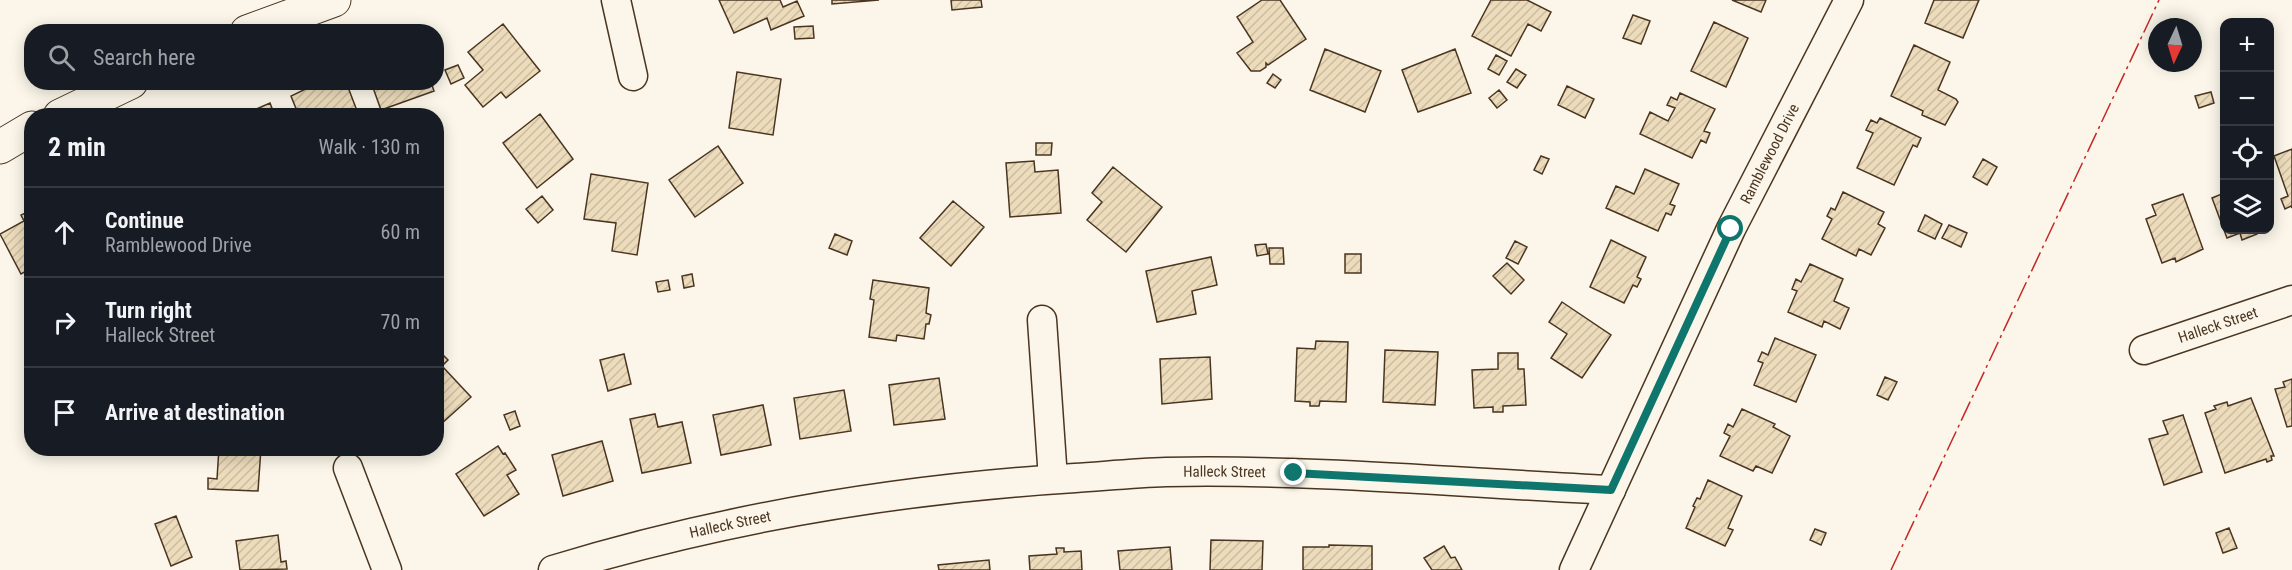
<!DOCTYPE html>
<meta charset="utf-8">
<style>
:root{--surface:#171b24;--page:#242831;--text:#f1f3f6;--muted:#9ea1a6;--line:#363941}
body{margin:0;font-family:"Roboto Condensed",sans-serif;background:var(--page);color:var(--text)}
.controls{position:absolute;right:18px;top:18px;display:grid;overflow:hidden;border-radius:12px;box-shadow:0 3px 15px #0003}
.controls button{width:54px;height:54px;display:grid;place-items:center;padding:0;border:0;border-bottom:2px solid var(--line);background:var(--surface);color:var(--text);font:30px sans-serif}
.compass{position:absolute;left:2148px;top:18px;width:54px;height:54px;border-radius:50%;background:var(--surface);box-shadow:0 3px 15px #0003;rotate:184deg}
.stop{position:absolute;width:18px;height:18px;margin:-14px;border:4px solid #0f766e;border-radius:50%;background:#fff}
.stop.end{background:#0f766e;border-color:#fff;box-shadow:0 2px 6px #0008}
.list{margin:0;padding:0;list-style:none}
h2{display:flex;justify-content:space-between;align-items:center;height:78px;margin:0;padding:0 24px;font-size:26px}
h2 small{font-size:20px;font-weight:400;color:var(--muted)}
.list li{display:grid;grid-template-columns:39px 1fr auto;gap:18px;align-items:center;box-sizing:border-box;height:90px;padding:0 24px;border-top:2px solid var(--line)}
.list b{display:block;font-size:22px;white-space:nowrap}
.list p{margin:0;font-size:20px;white-space:nowrap;color:var(--muted)}
.list em{font-size:20px;font-style:normal;color:var(--muted)}
.icon{flex:none;width:33px;height:33px;fill:none;stroke:currentColor;stroke-width:2;stroke-linecap:round;stroke-linejoin:round}
.map{position:relative;flex:none;width:2292px;height:570px;overflow:hidden}
.search{position:absolute;background:var(--surface);box-shadow:0 3px 15px #0003;left:24px;top:24px;width:420px;height:66px;display:flex;align-items:center;gap:15px;box-sizing:border-box;padding:0 21px;border-radius:24px;color:var(--muted);font-size:22px}
.panel{position:absolute;background:var(--surface);box-shadow:0 3px 15px #0003;left:24px;top:108px;width:420px;height:348px;border-radius:24px}
.map>svg:first-child{display:block}
.building{fill:url(#building-hatch);stroke:#4a3520;stroke-width:1.5}
.lines{fill:none;stroke-linecap:round;stroke-linejoin:round}
.minor-casing{stroke:#4a3520;stroke-width:31}
.tertiary-casing{stroke:#4a3520;stroke-width:35}
.minor{stroke:#fbf6e9;stroke-width:28}
.tertiary{stroke:#fbf6e9;stroke-width:33}
.power{stroke:#c62828;stroke-width:1.5;stroke-dasharray:21 4.5 3 4.5;stroke-linecap:butt}
.route{stroke:#0f766e;stroke-width:8}
.labels{text-anchor:middle;dominant-baseline:central;stroke-width:4.5;stroke-linejoin:round;paint-order:stroke}
.street-label{font-size:15px;fill:#4a3520;stroke:#fbf6e9}
</style>
<div class="map">
<svg width="2292" height="570" viewBox="0 0 2292 570">
<defs>
<pattern id="building-hatch" width="6" height="6" patternUnits="userSpaceOnUse" patternTransform="scale(1.5)"><rect width="6" height="6" fill="#ecdcbc"/><path d="M-1 1l2-2M0 6l6-6M5 7l2-2" fill="none" stroke="#ccbda1"/></pattern>
</defs>
<rect width="100%" height="100%" fill="#fbf6e9"/>
<path class="building" d="M 719,0 L 780,0 L 783,7 L 797,1 L 804,16 L 771,30 L 767,18 L 734,33 Z
M 832,0 L 879,0 L 832,4 Z
M 951,0 L 981,0 L 982,7 L 952,10 Z
M 1262,0 L 1280,0 L 1306,39 L 1268,65 L 1266,63 L 1266,67 L 1260,71 L 1251,71 L 1237,53 L 1253,42 L 1237,17 Z
M 1491,0 L 1527,0 L 1551,12 L 1541,31 L 1528,24 L 1511,56 L 1472,36 Z
M 1732,0 L 1766,0 L 1761,12 Z
M 1934,0 L 1979,0 L 1963,38 L 1925,23 Z
M 1633,15 L 1650,21 L 1641,44 L 1623,38 Z
M 1714,22 L 1748,38 L 1726,87 L 1691,71 Z
M 503,24 L 540,71 L 506,98 L 501,92 L 483,107 L 465,85 L 483,70 L 468,52 Z
M 813,26 L 814,38 L 795,39 L 794,27 Z
M 1914,45 L 1950,62 L 1938,90 L 1956,99 L 1958,102 L 1945,125 L 1922,115 L 1923,111 L 1891,96 Z
M 1325,49 L 1381,71 L 1365,112 L 1310,90 Z
M 1455,49 L 1471,93 L 1418,112 L 1402,70 Z
M 1496,55 L 1507,61 L 1499,75 L 1488,69 Z
M 458,65 L 464,78 L 451,84 L 445,70 Z
M 1516,69 L 1526,75 L 1517,88 L 1507,82 Z
M 737,72 L 781,79 L 773,135 L 729,128 Z
M 1273,74 L 1281,80 L 1275,88 L 1267,83 Z
M 320,82 L 346,82 L 359,116 L 299,116 L 291,96 Z
M 371,82 L 431,82 L 434,91 L 381,110 Z
M 1567,86 L 1594,99 L 1585,118 L 1558,105 Z
M 1499,90 L 1507,100 L 1497,108 L 1489,98 Z
M 2211,92 L 2214,103 L 2199,108 L 2195,96 Z
M 1680,93 L 1715,109 L 1704,131 L 1710,133 L 1706,143 L 1701,140 L 1692,158 L 1640,134 L 1650,112 L 1668,121 L 1675,108 L 1667,105 L 1671,97 L 1677,100 Z
M 270,103 L 275,116 L 241,116 Z
M 540,114 L 573,159 L 537,188 L 503,143 Z
M 1880,118 L 1921,138 L 1917,147 L 1913,145 L 1894,185 L 1857,168 L 1873,133 L 1866,130 L 1871,120 L 1877,123 Z
M 1036,143 L 1052,143 L 1051,155 L 1036,155 Z
M 718,146 L 743,183 L 695,217 L 669,180 Z
M 2292,149 L 2292,208 L 2291,206 L 2285,209 L 2281,199 L 2288,196 L 2274,156 Z
M 1541,156 L 1549,159 L 1542,174 L 1534,170 Z
M 1983,159 L 1997,167 L 1987,185 L 1973,177 Z
M 1034,161 L 1035,172 L 1058,170 L 1061,213 L 1010,217 L 1006,163 Z
M 1113,167 L 1162,207 L 1126,252 L 1087,220 L 1102,202 L 1092,193 Z
M 1645,169 L 1679,184 L 1670,204 L 1675,206 L 1671,215 L 1666,213 L 1658,231 L 1606,208 L 1616,186 L 1634,194 Z
M 591,174 L 648,183 L 637,255 L 612,251 L 616,223 L 584,219 Z
M 1843,192 L 1884,212 L 1878,224 L 1885,228 L 1871,255 L 1859,249 L 1856,256 L 1822,239 L 1832,219 L 1827,216 L 1831,208 L 1835,210 Z
M 2224,193 L 2224,230 L 2256,230 L 2257,234 L 2242,240 L 2240,233 L 2227,238 L 2212,198 Z
M 2183,194 L 2203,249 L 2176,262 L 2175,258 L 2162,263 L 2146,219 L 2156,215 L 2152,205 Z
M 542,196 L 553,210 L 538,223 L 526,209 Z
M 953,201 L 984,227 L 951,266 L 920,238 Z
M 30,211 L 32,268 L 21,274 L 0,234 L 24,221 L 21,215 Z
M 1925,215 L 1942,224 L 1935,239 L 1918,231 Z
M 1949,225 L 1967,233 L 1961,247 L 1942,238 Z
M 835,234 L 852,241 L 847,255 L 829,248 Z
M 1611,240 L 1646,257 L 1637,277 L 1641,279 L 1637,287 L 1633,285 L 1624,303 L 1590,287 Z
M 1515,241 L 1527,247 L 1518,264 L 1506,258 Z
M 1266,244 L 1268,254 L 1257,256 L 1255,245 Z
M 1269,248 L 1283,248 L 1284,264 L 1270,264 Z
M 1345,254 L 1361,254 L 1361,273 L 1345,273 Z
M 1211,257 L 1217,285 L 1192,291 L 1196,314 L 1157,322 L 1146,271 Z
M 1507,263 L 1524,280 L 1511,294 L 1493,276 Z
M 1810,264 L 1843,279 L 1834,301 L 1849,308 L 1840,329 L 1824,321 L 1822,327 L 1788,312 L 1797,291 L 1792,289 L 1796,279 L 1801,282 Z
M 692,274 L 694,286 L 684,288 L 682,276 Z
M 668,280 L 670,290 L 658,292 L 656,282 Z
M 873,280 L 929,288 L 926,313 L 931,315 L 929,324 L 926,324 L 924,339 L 897,335 L 896,341 L 869,337 L 874,300 L 870,299 Z
M 1562,302 L 1611,335 L 1582,378 L 1551,358 L 1567,334 L 1549,322 Z
M 1775,338 L 1816,355 L 1796,402 L 1754,385 L 1763,363 L 1758,361 L 1762,352 L 1768,355 Z
M 1316,341 L 1348,342 L 1346,402 L 1320,401 L 1319,406 L 1310,406 L 1310,402 L 1295,401 L 1297,348 L 1315,349 Z
M 1385,350 L 1438,352 L 1435,405 L 1383,402 Z
M 441,353 L 448,360 L 442,366 L 471,397 L 441,424 L 436,420 L 436,357 Z
M 1498,353 L 1518,353 L 1518,369 L 1524,369 L 1526,405 L 1503,406 L 1503,412 L 1493,412 L 1493,407 L 1474,408 L 1472,370 L 1498,369 Z
M 624,354 L 631,384 L 608,391 L 600,360 Z
M 1210,357 L 1212,399 L 1162,404 L 1160,359 Z
M 1885,377 L 1897,382 L 1888,400 L 1877,395 Z
M 939,378 L 945,419 L 894,425 L 889,385 Z
M 2292,379 L 2292,426 L 2287,427 L 2275,389 L 2285,387 L 2283,382 Z
M 844,390 L 851,431 L 800,439 L 794,398 Z
M 2251,398 L 2274,456 L 2271,456 L 2272,460 L 2267,462 L 2266,459 L 2225,473 L 2205,413 L 2216,409 L 2214,406 L 2227,402 L 2228,406 Z
M 763,405 L 771,445 L 721,455 L 713,415 Z
M 1742,409 L 1775,424 L 1773,427 L 1790,436 L 1772,473 L 1756,466 L 1753,471 L 1720,456 L 1730,436 L 1724,433 L 1728,424 L 1733,427 Z
M 515,411 L 520,426 L 510,430 L 504,415 Z
M 655,414 L 658,427 L 682,422 L 691,463 L 642,473 L 630,419 Z
M 2183,415 L 2202,472 L 2164,485 L 2149,439 L 2168,434 L 2163,421 Z
M 602,441 L 613,481 L 563,496 L 552,455 Z
M 498,446 L 503,454 L 505,453 L 516,470 L 507,475 L 519,494 L 484,516 L 456,474 Z
M 219,448 L 261,448 L 258,491 L 208,489 L 208,478 L 217,479 Z
M 1708,480 L 1742,496 L 1728,528 L 1733,530 L 1725,546 L 1686,528 L 1695,507 L 1693,506 L 1697,498 L 1700,499 Z
M 176,516 L 192,557 L 171,566 L 155,524 Z
M 2229,528 L 2237,548 L 2223,553 L 2216,533 Z
M 1815,529 L 1826,533 L 1821,545 L 1810,540 Z
M 278,535 L 281,562 L 286,561 L 287,569 L 240,570 L 236,541 Z
M 1211,540 L 1263,541 L 1262,570 L 1210,570 Z
M 1329,545 L 1372,546 L 1372,570 L 1303,570 L 1303,547 L 1329,547 Z
M 1444,546 L 1451,558 L 1455,557 L 1462,570 L 1432,570 L 1424,558 Z
M 1170,547 L 1172,570 L 1120,570 L 1118,551 Z
M 1056,548 L 1064,548 L 1064,552 L 1081,551 L 1082,570 L 1030,570 L 1029,556 L 1057,554 Z
M 989,560 L 990,570 L 939,570 L 938,565 Z"/>
<g class="lines">
<g class="minor-casing">
<g id="minor">
<path d="M 616,0 L 633,76"/>
<path d="M 1042,320 L 1053,479"/>
<path id="s1" d="M 2144,350 L 2292,300"/>
<path d="M 348,468 L 387,570"/>
<path id="s2" d="M 553,570 C 723,518 897,489 1075,478 C 1105,476 1136,473 1166,472 C 1314,469 1463,483 1611,490"/>
<path id="s3" d="M 1574,570 L 1731,229 L 1849,0"/>
</g>
</g>
<g class="tertiary-casing">
<path id="tertiary" d="M 247,32 L 334,0
M 60,116 L 131,82
M 0,147 L 32,128"/>
</g>
<use href="#minor" class="minor"/>
<use href="#tertiary" class="tertiary"/>
<path class="power" d="M 1891,570 L 2159,0"/>
</g>
<g class="lines">
<path class="route" d="M 1294,473 L 1611,490 L 1731,229"/>
</g>
<g class="labels">
<g class="street-label">
<text stroke="none"><textPath href="#s3" startOffset="460">Ramblewood Drive</textPath></text>
<text stroke="none"><textPath href="#s1" startOffset="78">Halleck Street</textPath></text>
<text stroke="none"><textPath href="#s2" startOffset="681">Halleck Street</textPath></text>
<text stroke="none"><textPath href="#s2" startOffset="183">Halleck Street</textPath></text>
</g>
</g>
</svg>
<div class="controls">
<button>+</button>
<button>−</button>
<button><svg class="icon" aria-label="locate" viewBox="0 0 24 24"><circle cx="12" cy="12" r="6"/><path d="M12 2v4M12 18v4M2 12h4M18 12h4"/></svg></button>
<button><svg class="icon" aria-label="layers" viewBox="0 0 24 24"><path d="M12 4l9 5-9 5-9-5zM3 14l9 5 9-5"/></svg></button>
</div>
<svg class="compass" viewBox="-18 -18 36 36"><path d="M0-13l5 13h-10z" fill="#e53935"/><path d="M0 13l5-13h-10z" fill="#9ea1a6"/></svg>
<div class="stop" style="left:1731px;top:229px"></div>
<div class="stop end" style="left:1294px;top:473px"></div>
<div class="search"><svg class="icon" aria-label="search" viewBox="0 0 24 24"><circle cx="10" cy="10" r="6"/><path d="M15 15l6 6"/></svg>Search here</div>
<section class="panel">
<h2>2 min<small>Walk · 130 m</small></h2>
<ul class="list">
<li><svg class="icon" aria-label="ahead" viewBox="0 0 24 24"><path d="M12 20V5M6 11l6-6 6 6"/></svg><div><b>Continue</b><p>Ramblewood Drive</p></div><em>60 m</em></li>
<li><svg class="icon" aria-label="right" viewBox="0 0 24 24"><path d="M7 20v-9h11M14 6l5 5-5 5"/></svg><div><b>Turn right</b><p>Halleck Street</p></div><em>70 m</em></li>
<li><svg class="icon" aria-label="arrive" viewBox="0 0 24 24"><path d="M6 21V4h12l-3 4 3 4H6"/></svg><div><b>Arrive at destination</b></div></li>
</ul>
</section>
</div>
